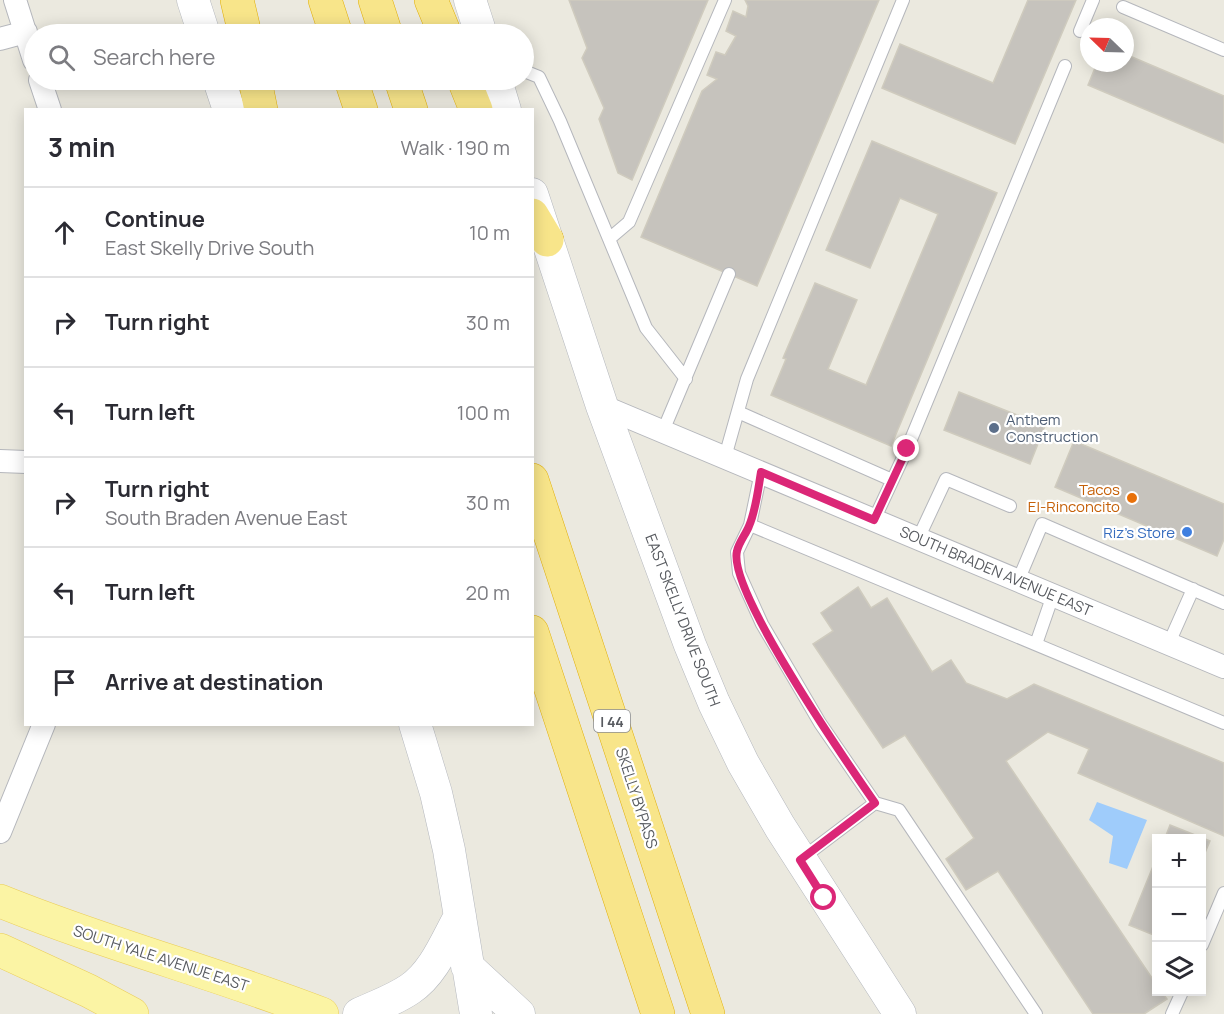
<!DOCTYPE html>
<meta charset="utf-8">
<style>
:root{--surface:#fff;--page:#f2f2f3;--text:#2b2b33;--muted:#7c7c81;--line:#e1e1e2}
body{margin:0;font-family:Manrope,sans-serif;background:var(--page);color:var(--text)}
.controls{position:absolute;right:18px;bottom:18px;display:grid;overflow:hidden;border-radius:0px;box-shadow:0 3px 15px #0003}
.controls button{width:54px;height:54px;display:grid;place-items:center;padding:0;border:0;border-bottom:2px solid var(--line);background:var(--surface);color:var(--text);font:30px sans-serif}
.compass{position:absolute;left:1080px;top:18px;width:54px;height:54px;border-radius:50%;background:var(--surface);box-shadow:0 3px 15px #0003;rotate:293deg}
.stop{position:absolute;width:18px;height:18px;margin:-14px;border:4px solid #db2777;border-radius:50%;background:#fff}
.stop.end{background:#db2777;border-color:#fff;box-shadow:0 2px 6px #0008}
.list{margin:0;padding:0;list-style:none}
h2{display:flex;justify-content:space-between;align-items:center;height:78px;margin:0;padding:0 24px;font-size:26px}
h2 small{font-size:20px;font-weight:400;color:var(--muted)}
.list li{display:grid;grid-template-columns:39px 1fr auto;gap:18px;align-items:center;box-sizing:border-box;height:90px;padding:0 24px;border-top:2px solid var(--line)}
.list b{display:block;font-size:22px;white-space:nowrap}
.list p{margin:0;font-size:20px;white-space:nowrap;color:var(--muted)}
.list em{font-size:20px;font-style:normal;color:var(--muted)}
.icon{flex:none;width:33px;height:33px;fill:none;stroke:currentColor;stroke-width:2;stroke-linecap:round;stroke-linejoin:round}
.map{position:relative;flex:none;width:1224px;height:1014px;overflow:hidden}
.search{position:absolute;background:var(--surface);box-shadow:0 3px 15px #0003;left:24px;top:24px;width:510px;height:66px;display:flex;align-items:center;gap:15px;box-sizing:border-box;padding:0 21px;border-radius:33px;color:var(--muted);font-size:22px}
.panel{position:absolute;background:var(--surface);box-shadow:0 3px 15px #0003;left:24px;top:108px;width:510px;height:618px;border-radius:0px}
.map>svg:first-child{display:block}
.water{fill:#9fccfb}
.building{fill:#c6c3bd;stroke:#cfcbbe;stroke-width:1.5}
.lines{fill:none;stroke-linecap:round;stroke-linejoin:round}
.lane-casing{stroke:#b5b7bc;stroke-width:14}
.street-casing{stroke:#b5b7bc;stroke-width:24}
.secondary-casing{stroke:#b5b8be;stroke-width:33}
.primary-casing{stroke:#eacd59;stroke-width:34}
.highway-casing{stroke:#e1af0a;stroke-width:34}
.lane{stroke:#fff;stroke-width:12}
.street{stroke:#fff;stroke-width:22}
.secondary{stroke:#fff;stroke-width:32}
.primary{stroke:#fbf4a4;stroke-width:33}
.highway{stroke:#f8e58a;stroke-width:33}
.route{stroke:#db2777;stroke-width:8}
.service-dot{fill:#5c6f8a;stroke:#fff;stroke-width:2}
.food-dot{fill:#e8710a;stroke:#fff;stroke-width:2}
.shop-dot{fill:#3f7fe0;stroke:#fff;stroke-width:2}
.labels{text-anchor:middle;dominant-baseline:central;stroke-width:4.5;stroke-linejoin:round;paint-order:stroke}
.shield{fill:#fff;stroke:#8a8c90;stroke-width:1.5}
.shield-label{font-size:14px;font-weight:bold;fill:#585b60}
.service-label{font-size:15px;fill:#4e5e75;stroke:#fff;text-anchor:start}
.food-label{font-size:15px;fill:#c56008;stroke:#fff;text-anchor:end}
.shop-label{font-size:15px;fill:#366cbe;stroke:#fff;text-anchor:end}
.street-label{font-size:15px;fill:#585b60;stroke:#fff}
</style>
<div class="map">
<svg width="1224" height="1014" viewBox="0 0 1224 1014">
<rect width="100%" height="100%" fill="#ebe9df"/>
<path class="water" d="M 1097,802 L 1147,820 L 1127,869 L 1109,863 L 1113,836 L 1089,820 Z"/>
<path class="building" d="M 569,0 L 708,0 L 632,180 L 618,173 L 599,119 L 604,108 L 582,58 L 587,48 Z
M 745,0 L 879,0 L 757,286 L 641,237 L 702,91 L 717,79 L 707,75 L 716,52 L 725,55 L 736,36 L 726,31 L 733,11 L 746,17 L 748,6 Z
M 1028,0 L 1076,0 L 1015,144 L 882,88 L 900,44 L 993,83 Z
M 1125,54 L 1224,96 L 1224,143 L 1088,85 L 1097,63 L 1125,63 Z
M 872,141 L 997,193 L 891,446 L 771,395 L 786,359 L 783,358 L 815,283 L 857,300 L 828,369 L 866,385 L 938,214 L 900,198 L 870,268 L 826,250 Z
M 959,392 L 1045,426 L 1030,464 L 944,430 Z
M 1074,441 L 1224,504 L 1224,539 L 1217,556 L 1055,487 Z
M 858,587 L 871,608 L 887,598 L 932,672 L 951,660 L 966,683 L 1007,699 L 1034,684 L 1224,763 L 1224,836 L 1078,773 L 1089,749 L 1048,732 L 1006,761 L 1156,984 L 1156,992 L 1162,992 L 1167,999 L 1144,1014 L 1093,1014 L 998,871 L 966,890 L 946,859 L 974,838 L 905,735 L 883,748 L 813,644 L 833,631 L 821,613 Z
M 1170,825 L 1210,841 L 1202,860 L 1202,838 L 1165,838 Z
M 1156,859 L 1156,936 L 1129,925 Z"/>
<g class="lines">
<g class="lane-casing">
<path id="lane" d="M 1123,7 L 1224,50
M 1080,31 L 1093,0
M 524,71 L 539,77 L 560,121 L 646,328 L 686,379
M 609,239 L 629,222 L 725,0
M 738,412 L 892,480
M 663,431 L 729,274
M 725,457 L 747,379 L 903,0
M 761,472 L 750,525 L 737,552 L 739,573 L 762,624 L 820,723 L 875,803 L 899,810 L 1036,1014
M 874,520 L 907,449 L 1065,66
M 750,525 L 1224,723
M 918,539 L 946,479 L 1010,506
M 1018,581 L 1042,524 L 1224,603
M 1169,643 L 1193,589
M 1036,644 L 1053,595
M 801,859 L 875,803
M 1202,945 L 1224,893
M 1172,1014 L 1182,992"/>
</g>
<g class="street-casing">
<path id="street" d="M 15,0 L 34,60
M 0,39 L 26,32
M 40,80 L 50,110
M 602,406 L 1224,667
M 0,461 L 26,462
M 0,832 L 44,724"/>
</g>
<g class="secondary-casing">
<path id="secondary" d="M 193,0 L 204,34
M 470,0 L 481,34
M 219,80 L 229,110
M 496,80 L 505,110
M 532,194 L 602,406 L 690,645 L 714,703 L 743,763 L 780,827 L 900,1014
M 415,724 L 436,793 L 449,850 L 476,1014
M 467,966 L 519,1014
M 359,1014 C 376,1006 394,1000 410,989 C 434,973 446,941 460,916"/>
</g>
<g class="primary-casing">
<path id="primary" d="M 0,901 C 106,944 216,973 322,1014
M 0,950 L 89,991 L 132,1014"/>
</g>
<g class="highway-casing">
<path id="highway" d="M 237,0 L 245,34
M 325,0 L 336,34
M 375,0 L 386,34
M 431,0 L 445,34
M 255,80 L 261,110
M 351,80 L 361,110
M 401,80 L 411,110
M 464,80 L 476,110
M 532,215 L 547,240
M 532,480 L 708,1014
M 532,632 L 658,1014"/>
</g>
<use href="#lane" class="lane"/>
<use href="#street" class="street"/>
<use href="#secondary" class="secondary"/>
<use href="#primary" class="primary"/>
<use href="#highway" class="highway"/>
</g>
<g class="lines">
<path class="route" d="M 824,898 L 800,860 L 875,803 C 848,764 727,590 737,551 C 739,542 746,534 749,526 C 756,510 758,490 761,472 L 874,520 L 907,449"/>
</g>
<circle class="service-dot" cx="994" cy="428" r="6"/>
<circle class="food-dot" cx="1132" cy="498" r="6"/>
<circle class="shop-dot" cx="1187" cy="532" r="6"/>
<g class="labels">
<rect class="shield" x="594" y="710" width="36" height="22" rx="4.5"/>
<g class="shield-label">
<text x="612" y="721">I 44</text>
</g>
<g class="service-label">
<text x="1006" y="419">Anthem<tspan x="1006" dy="17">Construction</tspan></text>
</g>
<g class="food-label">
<text x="1120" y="489">Tacos<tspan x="1120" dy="17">El-Rinconcito</tspan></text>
</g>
<g class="shop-label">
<text x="1175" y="532">Riz's Store</text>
</g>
<g class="street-label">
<text transform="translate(996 571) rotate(23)">SOUTH BRADEN AVENUE EAST</text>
<text transform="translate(683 620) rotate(69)">EAST SKELLY DRIVE SOUTH</text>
<text transform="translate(637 798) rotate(72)">SKELLY BYPASS</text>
<text transform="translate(161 958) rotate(18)">SOUTH YALE AVENUE EAST</text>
</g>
</g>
</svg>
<div class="controls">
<button>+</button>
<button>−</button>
<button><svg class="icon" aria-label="layers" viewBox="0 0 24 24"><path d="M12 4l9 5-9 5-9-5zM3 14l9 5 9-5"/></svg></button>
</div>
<svg class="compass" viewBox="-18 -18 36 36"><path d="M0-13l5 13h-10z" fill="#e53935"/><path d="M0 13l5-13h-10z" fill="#7c7c81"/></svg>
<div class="stop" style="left:824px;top:898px"></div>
<div class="stop end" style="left:907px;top:449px"></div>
<div class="search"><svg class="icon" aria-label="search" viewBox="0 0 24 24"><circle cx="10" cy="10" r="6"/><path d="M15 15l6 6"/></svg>Search here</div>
<section class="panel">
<h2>3 min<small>Walk · 190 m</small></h2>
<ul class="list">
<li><svg class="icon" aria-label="ahead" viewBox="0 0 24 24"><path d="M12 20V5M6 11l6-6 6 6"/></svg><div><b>Continue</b><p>East Skelly Drive South</p></div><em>10 m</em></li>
<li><svg class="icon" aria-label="right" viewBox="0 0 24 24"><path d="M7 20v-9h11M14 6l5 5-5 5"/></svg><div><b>Turn right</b></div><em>30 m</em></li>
<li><svg class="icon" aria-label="left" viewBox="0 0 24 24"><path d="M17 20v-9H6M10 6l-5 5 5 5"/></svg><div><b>Turn left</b></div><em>100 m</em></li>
<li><svg class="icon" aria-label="right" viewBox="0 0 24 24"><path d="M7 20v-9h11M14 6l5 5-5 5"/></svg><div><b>Turn right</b><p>South Braden Avenue East</p></div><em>30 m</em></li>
<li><svg class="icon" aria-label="left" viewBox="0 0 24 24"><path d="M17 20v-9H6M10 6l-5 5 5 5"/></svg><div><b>Turn left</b></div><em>20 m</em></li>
<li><svg class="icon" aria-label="arrive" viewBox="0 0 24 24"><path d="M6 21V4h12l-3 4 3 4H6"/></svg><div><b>Arrive at destination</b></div></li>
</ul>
</section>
</div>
